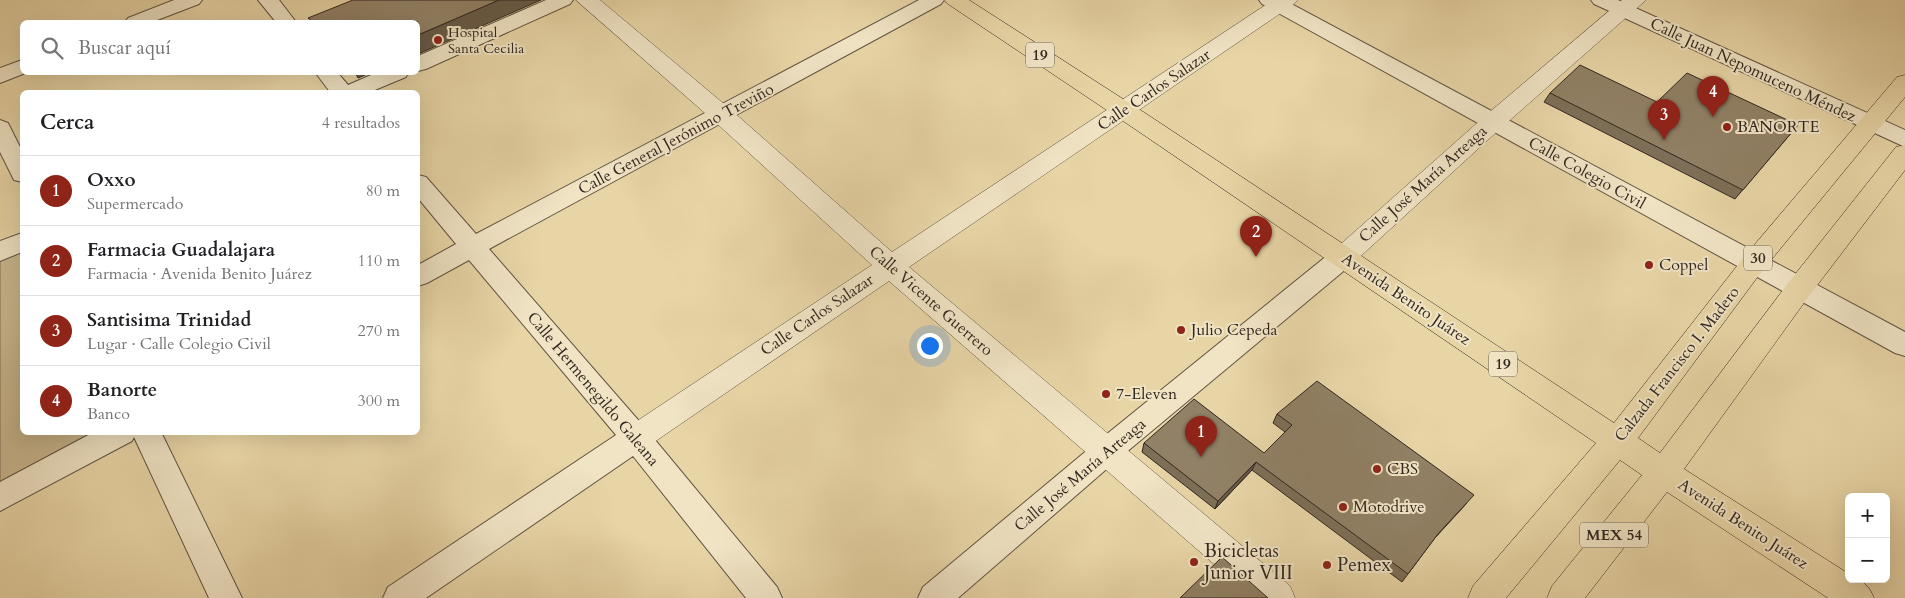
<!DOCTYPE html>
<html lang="es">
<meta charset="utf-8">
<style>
:root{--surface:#fff;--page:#f6f6f6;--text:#202124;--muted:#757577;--line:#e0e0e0;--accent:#8f2418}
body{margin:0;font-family:Cardo,serif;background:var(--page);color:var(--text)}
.controls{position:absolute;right:15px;bottom:15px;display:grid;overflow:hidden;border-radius:8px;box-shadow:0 5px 20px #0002}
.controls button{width:45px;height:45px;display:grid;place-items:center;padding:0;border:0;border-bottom:1px solid var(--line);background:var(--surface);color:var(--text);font:25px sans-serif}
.you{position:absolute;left:929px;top:345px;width:18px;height:18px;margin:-12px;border:4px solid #fff;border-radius:50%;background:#1a73e8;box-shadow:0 0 0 8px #1a73e833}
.badge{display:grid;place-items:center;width:32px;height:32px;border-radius:50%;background:var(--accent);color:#fff;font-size:16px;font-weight:700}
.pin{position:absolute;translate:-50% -41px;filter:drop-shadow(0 1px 2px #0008)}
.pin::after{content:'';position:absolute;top:26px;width:18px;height:15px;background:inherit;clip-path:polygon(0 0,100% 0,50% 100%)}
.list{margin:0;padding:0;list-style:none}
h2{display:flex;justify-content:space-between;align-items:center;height:65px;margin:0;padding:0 20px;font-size:21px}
h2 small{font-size:16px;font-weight:400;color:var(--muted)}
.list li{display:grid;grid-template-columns:32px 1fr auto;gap:15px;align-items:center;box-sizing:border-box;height:70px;padding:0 20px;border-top:1px solid var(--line)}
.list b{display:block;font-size:19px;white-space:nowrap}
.list p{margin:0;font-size:16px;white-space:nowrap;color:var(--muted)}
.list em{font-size:16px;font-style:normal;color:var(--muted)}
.icon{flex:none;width:28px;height:28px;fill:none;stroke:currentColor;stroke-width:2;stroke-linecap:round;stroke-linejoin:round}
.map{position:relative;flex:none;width:1905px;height:598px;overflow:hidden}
.search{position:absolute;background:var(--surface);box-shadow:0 5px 20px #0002;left:20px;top:20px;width:400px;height:55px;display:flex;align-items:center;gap:12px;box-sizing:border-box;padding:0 18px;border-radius:8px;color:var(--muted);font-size:19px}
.panel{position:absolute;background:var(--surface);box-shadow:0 5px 20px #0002;left:20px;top:90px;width:400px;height:345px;border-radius:8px}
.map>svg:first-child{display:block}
.green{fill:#c9b78f;stroke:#7e6e58}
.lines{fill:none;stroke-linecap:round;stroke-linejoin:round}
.minor-casing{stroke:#605242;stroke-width:2}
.tertiary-casing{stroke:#605242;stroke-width:1}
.primary-casing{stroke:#322620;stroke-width:1}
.minor{fill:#f0e4c5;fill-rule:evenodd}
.tertiary{fill:#f0e4c5;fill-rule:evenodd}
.primary{fill:#e8d5a6;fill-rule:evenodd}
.wall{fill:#7d6f58;stroke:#322620}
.shaded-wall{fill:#665a47;stroke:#322620}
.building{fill:#918166;stroke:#322620}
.poi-dot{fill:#8f2418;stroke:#f0e4c5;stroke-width:2}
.labels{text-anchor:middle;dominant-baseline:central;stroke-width:4;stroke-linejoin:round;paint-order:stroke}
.far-poi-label{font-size:14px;fill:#322620;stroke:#f0e4c5;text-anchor:start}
.shield{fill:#f0e4c5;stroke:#6b5f52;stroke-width:1}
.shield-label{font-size:15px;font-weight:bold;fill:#322620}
.street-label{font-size:16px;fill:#322620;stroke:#f0e4c5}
.poi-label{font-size:16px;fill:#322620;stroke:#f0e4c5;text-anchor:start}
.near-poi-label{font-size:19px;fill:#322620;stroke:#f0e4c5;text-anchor:start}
</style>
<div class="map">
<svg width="1905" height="598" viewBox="0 0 1905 598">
<rect width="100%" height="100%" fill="#e8d5a6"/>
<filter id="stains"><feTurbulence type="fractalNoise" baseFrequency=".004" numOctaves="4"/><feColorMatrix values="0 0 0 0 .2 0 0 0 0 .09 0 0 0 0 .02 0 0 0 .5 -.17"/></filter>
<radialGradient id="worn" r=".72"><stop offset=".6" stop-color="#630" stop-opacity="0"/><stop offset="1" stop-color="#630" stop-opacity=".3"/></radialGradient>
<path class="green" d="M 22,242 L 22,432 L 122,433 L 0,497 L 0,252 Z"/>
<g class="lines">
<g class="minor-casing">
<path id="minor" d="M 174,0 L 202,0 L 199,4 L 152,22 L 125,22 L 128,18 Z
M 258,0 L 279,0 L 296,22 L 276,22 Z
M 546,0 L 573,0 L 570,4 L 426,69 L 418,71 L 418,56 Z
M 919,0 L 944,0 L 941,4 L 489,249 L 646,429 L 777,587 L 782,598 L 746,598 L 633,456 L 426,598 L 383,598 L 388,587 L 616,435 L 469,260 L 427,283 L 418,286 L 418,265 L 456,244 L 418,198 L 418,175 L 426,177 L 476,234 Z
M 1259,0 L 1284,0 L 1905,332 L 1905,356 L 1895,353 L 1262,4 Z
M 1591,0 L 1618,0 L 1905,130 L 1905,147 L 1594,4 Z
M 22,60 L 22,72 L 28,72 L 0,83 L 0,68 Z
M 315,72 L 337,72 L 348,85 L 378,72 L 408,72 L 406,77 L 370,92 L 330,92 Z
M 0,120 L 8,123 L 22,151 L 22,182 L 14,180 L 0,152 Z
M 22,233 L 22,252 L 0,261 L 0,241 Z
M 1343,247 L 1352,250 L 1356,257 L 1352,264 L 1117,460 L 958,598 L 918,598 L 923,587 L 1097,442 L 1334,250 Z
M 94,432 L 161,432 L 242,598 L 209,598 L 134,437 L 132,441 L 0,511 L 0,482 Z"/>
</g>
<g class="tertiary-casing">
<path id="tertiary" d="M 576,0 L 600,0 L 730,109 L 892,252 L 1273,0 L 1298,0 L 1294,4 L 909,267 L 1290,586 L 1295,598 L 1253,598 L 889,281 L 647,447 L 636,451 L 625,447 L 621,438 L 625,429 L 872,265 L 714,121 Z
M 1622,0 L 1646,0 L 1501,128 L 1352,264 L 1343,267 L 1334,264 L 1330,257 L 1334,250 L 1485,116 Z"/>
</g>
<g class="primary-casing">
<path id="primary" d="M 944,0 L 969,0 L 1148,115 L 1614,423 L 1744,257 L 1897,77 L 1905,75 L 1905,97 L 1762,271 L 1638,438 L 1660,453 L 1789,282 L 1896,147 L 1905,145 L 1905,170 L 1809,296 L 1684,469 L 1849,574 L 1849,579 C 1863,579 1869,586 1874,598 L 1828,598 L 1667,492 L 1585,598 L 1547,598 L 1552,586 L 1642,475 L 1620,460 L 1506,598 L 1468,598 L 1473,586 L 1596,443 L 1132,127 L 948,4 Z"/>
</g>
<use href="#minor" class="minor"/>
<use href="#tertiary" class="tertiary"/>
<use href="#primary" class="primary"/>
</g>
<path class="wall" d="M 1550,93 L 1657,102 L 1798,125 L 1735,199 L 1544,102 Z
M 1277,414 L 1467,503 L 1434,539 L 1402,582 L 1252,470 L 1215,509 L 1142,452 L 1144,443 L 1264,453 L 1285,432 L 1273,423 Z"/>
<path class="shaded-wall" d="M 499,0 L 541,0 L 418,54 L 418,35 Z
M 355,72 L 372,72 L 358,78 Z
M 1256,462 L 1252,470 L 1215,509 L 1218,501 Z"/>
<path class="building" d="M 353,0 L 499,0 L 418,35 L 418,22 L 313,22 L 308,18 Z
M 1580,65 L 1657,102 L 1687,73 L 1798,125 L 1743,190 L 1550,93 Z
M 1317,381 L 1474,495 L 1438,534 L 1408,574 L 1256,462 L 1218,501 L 1144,443 L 1194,399 L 1264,453 L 1292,425 L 1277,414 Z
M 1222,557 L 1268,598 L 1180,598 Z"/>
<g class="poi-dot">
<circle cx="438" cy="40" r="5"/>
<circle cx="1727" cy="127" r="5"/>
<circle cx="1649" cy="265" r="5"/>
<circle cx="1181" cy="330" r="5"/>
<circle cx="1106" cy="394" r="5"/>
<circle cx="1377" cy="469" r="5"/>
<circle cx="1343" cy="507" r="5"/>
<circle cx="1194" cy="562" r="5"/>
<circle cx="1327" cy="565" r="5"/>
</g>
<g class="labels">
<g class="far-poi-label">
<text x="448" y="32">Hospital<tspan x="448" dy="16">Santa Cecilia</tspan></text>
</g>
<g class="shield">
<rect x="1026" y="42.5" width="28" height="25" rx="4"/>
<rect x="1744" y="245.5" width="28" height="25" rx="4"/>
<rect x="1489" y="351.5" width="28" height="25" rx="4"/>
<rect x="1580" y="522.5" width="68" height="25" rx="4"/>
</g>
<g class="shield-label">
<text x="1040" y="55">19</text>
<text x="1758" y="258">30</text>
<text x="1503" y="364">19</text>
<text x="1614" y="535">MEX 54</text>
</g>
<g class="street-label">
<text transform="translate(1753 70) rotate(25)">Calle Juan Nepomuceno Méndez</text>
<text transform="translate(1154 90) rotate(-34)">Calle Carlos Salazar</text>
<text transform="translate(676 139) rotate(-28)">Calle General Jerónimo Treviño</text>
<text transform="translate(1587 173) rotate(29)">Calle Colegio Civil</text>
<text transform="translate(1423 184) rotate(-42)">Calle José María Arteaga</text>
<text transform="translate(1406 299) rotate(34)">Avenida Benito Juárez</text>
<text transform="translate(931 301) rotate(41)">Calle Vicente Guerrero</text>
<text transform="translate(817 315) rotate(-34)">Calle Carlos Salazar</text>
<text transform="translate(1677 364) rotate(-52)">Calzada Francisco I. Madero</text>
<text transform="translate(593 389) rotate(50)">Calle Hermenegildo Galeana</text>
<text transform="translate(1080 475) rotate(-40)">Calle José María Arteaga</text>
<text transform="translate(1743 524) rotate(33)">Avenida Benito Juárez</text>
</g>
<g class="poi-label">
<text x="1737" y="127">BANORTE</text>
<text x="1659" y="265">Coppel</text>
<text x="1191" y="330">Julio Cepeda</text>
<text x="1116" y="394">7-Eleven</text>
<text x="1387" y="469">CBS</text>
<text x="1353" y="507">Motodrive</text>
</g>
<g class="near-poi-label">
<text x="1204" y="551">Bicicletas<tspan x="1204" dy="22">Junior VIII</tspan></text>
<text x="1337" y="565">Pemex</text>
</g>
</g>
<rect width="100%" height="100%" filter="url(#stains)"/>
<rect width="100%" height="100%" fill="url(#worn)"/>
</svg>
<div class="controls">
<button>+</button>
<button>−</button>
</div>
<div class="you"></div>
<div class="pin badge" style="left:1201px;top:457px">1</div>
<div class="pin badge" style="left:1256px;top:257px">2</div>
<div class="pin badge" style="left:1664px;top:140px">3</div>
<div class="pin badge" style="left:1713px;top:117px">4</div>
<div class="search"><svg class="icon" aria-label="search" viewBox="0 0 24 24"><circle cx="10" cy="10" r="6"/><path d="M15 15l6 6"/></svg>Buscar aquí</div>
<section class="panel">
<h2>Cerca<small>4 resultados</small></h2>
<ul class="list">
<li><span class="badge">1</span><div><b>Oxxo</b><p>Supermercado</p></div><em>80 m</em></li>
<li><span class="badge">2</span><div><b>Farmacia Guadalajara</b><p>Farmacia · Avenida Benito Juárez</p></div><em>110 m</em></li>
<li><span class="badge">3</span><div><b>Santisima Trinidad</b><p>Lugar · Calle Colegio Civil</p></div><em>270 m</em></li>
<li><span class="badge">4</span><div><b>Banorte</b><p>Banco</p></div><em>300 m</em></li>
</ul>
</section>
</div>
